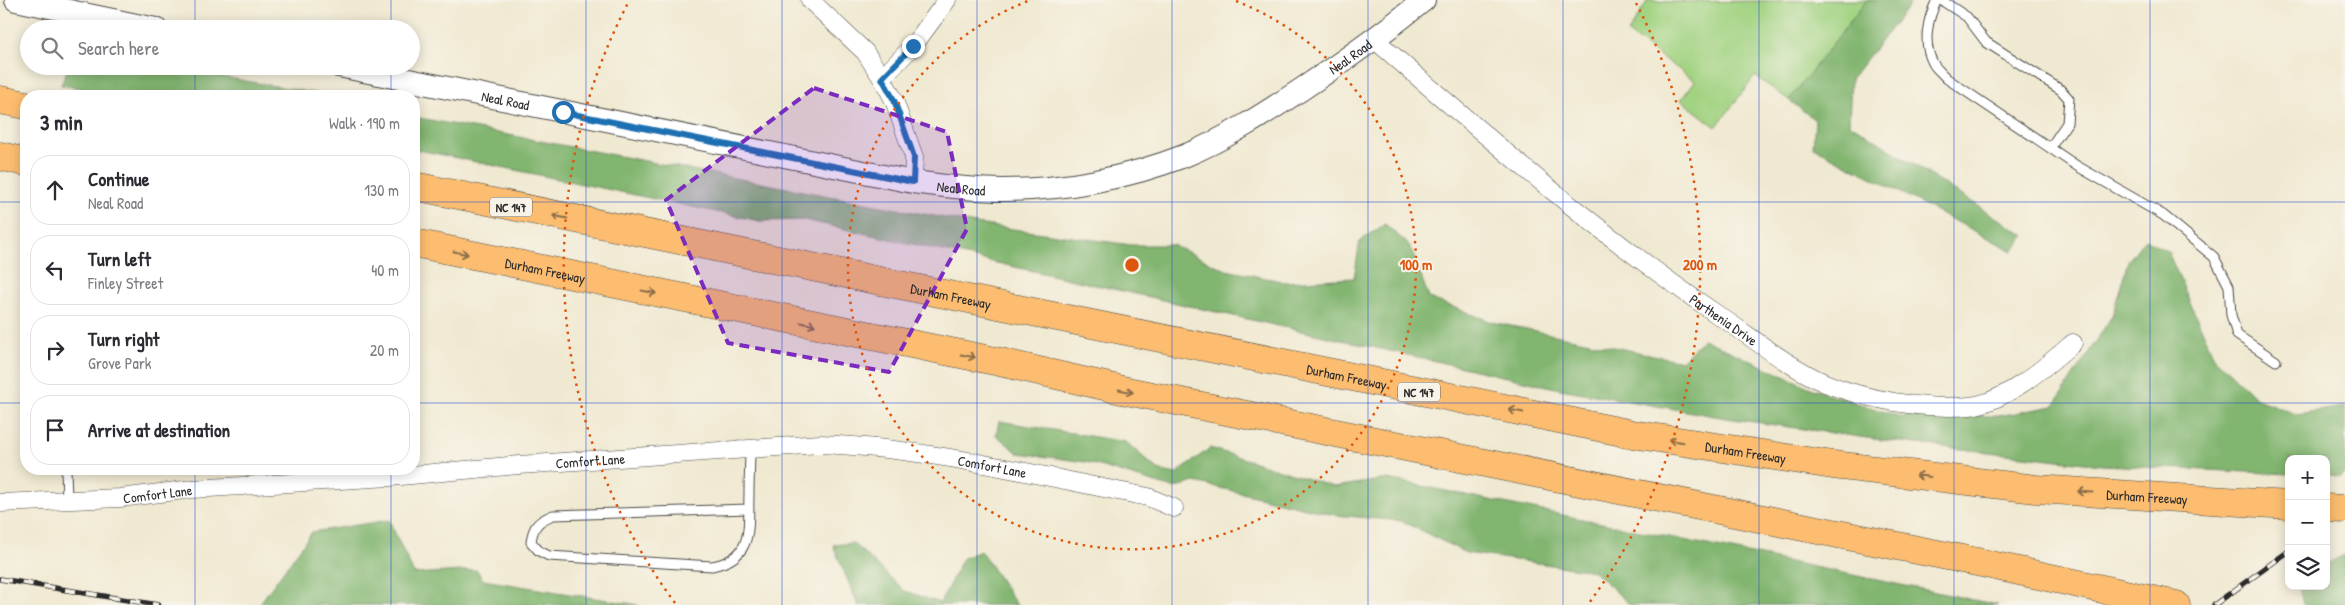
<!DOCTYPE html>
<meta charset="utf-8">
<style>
:root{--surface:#fff;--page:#f2f2f3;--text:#2b2b33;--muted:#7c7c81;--line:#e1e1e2}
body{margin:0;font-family:"Patrick Hand",sans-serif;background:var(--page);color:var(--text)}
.controls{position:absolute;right:15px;bottom:15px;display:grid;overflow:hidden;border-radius:10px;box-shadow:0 2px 12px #0003}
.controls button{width:45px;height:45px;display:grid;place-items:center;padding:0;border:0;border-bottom:1px solid var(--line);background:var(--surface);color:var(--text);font:25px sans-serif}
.stop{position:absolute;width:15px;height:15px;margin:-11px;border:4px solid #1f6fb2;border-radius:50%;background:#fff}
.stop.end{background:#1f6fb2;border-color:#fff;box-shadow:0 1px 5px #0008}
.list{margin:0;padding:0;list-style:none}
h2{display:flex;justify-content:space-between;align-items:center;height:65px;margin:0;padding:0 20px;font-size:21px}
h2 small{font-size:16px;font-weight:400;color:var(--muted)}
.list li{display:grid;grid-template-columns:32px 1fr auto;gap:15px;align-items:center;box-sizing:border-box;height:70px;margin:0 10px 10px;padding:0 10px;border:1px solid var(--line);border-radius:20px}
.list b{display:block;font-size:19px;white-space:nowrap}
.list p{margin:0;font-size:16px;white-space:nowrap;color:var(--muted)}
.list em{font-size:16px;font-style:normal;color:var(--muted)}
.icon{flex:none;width:28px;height:28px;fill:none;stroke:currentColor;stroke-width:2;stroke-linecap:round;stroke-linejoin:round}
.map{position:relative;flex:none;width:2345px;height:605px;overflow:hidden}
.search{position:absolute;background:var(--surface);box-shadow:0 2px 12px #0003;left:20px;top:20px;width:400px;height:55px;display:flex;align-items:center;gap:12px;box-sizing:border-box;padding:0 18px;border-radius:28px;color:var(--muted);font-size:19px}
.panel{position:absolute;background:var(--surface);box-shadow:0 2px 12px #0003;left:20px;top:90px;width:400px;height:385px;border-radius:20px}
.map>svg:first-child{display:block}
.green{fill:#a2d382;stroke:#667f56}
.forest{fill:#81b570;stroke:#56704e}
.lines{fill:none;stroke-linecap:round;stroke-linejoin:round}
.service-casing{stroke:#494844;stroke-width:11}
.minor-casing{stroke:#494844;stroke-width:19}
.tertiary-casing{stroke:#494844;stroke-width:24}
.motorway-casing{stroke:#494844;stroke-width:29}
.service{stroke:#fff;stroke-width:9}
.minor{stroke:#fff;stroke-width:18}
.tertiary{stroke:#fff;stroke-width:22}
.motorway{stroke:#fcbd6f;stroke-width:28}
.rail-casing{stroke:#2b2b2b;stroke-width:5.5}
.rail{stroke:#f7f3e8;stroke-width:4;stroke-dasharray:11;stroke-linecap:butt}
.motorway-bridge-casing{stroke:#494844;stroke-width:29;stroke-linecap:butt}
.motorway-bridge{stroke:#fcbd6f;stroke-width:28}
.oneway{stroke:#896d4a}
.route{stroke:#1f6fb2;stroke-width:6}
.marked{fill:#7b2cbf;fill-opacity:0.2;stroke:#7b2cbf;stroke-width:4;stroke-dasharray:10 6;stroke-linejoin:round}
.grid{fill:none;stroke:#1d4ed8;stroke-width:1;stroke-opacity:0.55}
.ring{fill:none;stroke:#df570e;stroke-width:2.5;stroke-dasharray:2.5 5}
.labels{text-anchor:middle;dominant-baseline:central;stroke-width:4;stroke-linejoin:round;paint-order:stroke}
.shield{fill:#f7f3e8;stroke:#686764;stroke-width:1}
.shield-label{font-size:12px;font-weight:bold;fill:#2b2b2b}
.street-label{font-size:14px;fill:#2b2b2b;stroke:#f7f3e8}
.centre{fill:#df570e;stroke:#f7f3e8;stroke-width:2.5}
.ring-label{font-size:15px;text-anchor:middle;font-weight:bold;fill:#df570e;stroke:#f7f3e8;stroke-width:4;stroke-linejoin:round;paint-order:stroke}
</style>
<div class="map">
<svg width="2345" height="605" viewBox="0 0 2345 605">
<rect width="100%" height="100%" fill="#f7f3e8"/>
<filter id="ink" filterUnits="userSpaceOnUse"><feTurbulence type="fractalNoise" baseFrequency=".02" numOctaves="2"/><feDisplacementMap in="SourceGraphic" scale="10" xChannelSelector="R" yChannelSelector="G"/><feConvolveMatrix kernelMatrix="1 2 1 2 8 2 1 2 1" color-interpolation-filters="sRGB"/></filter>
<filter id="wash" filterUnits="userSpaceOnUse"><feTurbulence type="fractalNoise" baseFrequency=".0096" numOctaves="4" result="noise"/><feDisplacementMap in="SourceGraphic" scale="20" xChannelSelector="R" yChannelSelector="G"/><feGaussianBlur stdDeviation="1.12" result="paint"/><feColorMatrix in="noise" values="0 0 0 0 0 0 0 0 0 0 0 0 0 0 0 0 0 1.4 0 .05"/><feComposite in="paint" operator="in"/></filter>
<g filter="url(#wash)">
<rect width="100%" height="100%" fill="#f0e9d1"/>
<path class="green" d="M 1648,0 L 1670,2 L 1867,0 L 1789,100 L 1755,76 L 1716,127 L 1681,100 L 1695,81 L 1628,33 Z"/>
<path class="forest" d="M 1867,0 L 1913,0 L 1851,79 L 1849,123 L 2025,236 L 2013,251 L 1813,147 L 1815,120 L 1789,100 Z
M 69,66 L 160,66 L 332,96 L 126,96 L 61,85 Z
M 414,117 L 976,224 L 1131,245 L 1173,245 L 1226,270 L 1286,282 L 1354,278 L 1360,241 L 1385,224 L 1410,246 L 1429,298 L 1492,322 L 1682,361 L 1703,339 L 1813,389 L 1898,416 L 1998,416 L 2054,406 L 2112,316 L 2128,261 L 2145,239 L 2168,252 L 2214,357 L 2257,399 L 2296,414 L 2345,407 L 2345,473 L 2341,477 L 2326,476 L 2326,459 L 2289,459 L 2289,474 L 2102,465 L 1874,439 L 1726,418 L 1560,389 L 805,220 L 760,221 L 414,149 Z
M 999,421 L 1126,442 L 1158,470 L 1176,474 L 1210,448 L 1334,487 L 1388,479 L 1998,605 L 1630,605 L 1594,571 L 1466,553 L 1402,521 L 1335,515 L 1195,482 L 1173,488 L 1086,462 L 1018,453 L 996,435 Z
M 389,520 L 414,574 L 477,570 L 483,580 L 638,605 L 276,605 L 261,602 L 312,532 Z
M 853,543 L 905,591 L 940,603 L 963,558 L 981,551 L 1017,605 L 858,605 L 833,545 Z
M 2345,555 L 2345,605 L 2303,605 L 2299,586 L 2326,586 L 2326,564 Z"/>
</g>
<g filter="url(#ink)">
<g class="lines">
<g class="service-casing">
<path id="service" d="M 1937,0 C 1928,18 1922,43 1933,63 C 1935,68 1942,73 1946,78 L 2077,166 L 2163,215 L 2214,257 L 2229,286 L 2231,315 L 2237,335 L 2276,361
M 1941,0 L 1967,17 L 1986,42 L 2061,90 L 2069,99 L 2067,123 L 2050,148
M 66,469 L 67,501
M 749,509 L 553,515 C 538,521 533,526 531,542 L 539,551 L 549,556 L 712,566 C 754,558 748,529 749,494 C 749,479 750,463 750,448"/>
</g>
<g class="minor-casing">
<g id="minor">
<path d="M 810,0 L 865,52 L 882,78 L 894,100 L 914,157 L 913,182"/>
<path id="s1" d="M 1373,38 C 1484,135 1597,233 1718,315 C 1753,338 1787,366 1825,383 C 1866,400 1926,410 1970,406 C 2006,402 2046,366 2073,343"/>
<path d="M 882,78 L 913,46 L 947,0"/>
<path id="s2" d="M 0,503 L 120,498 L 192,489 L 390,477 L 519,465 L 820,444 C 930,448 1040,476 1148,497 L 1174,508"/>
</g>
</g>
<g class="tertiary-casing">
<g id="tertiary">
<path d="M 16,0 L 156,29"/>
<path id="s3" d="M 339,66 L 913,182 C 943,186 973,190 1003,190 C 1063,190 1128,178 1184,156 C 1226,139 1264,114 1302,89 C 1344,61 1385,32 1424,0"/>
</g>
</g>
<g class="motorway-casing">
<g id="motorway">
<path d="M 0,100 L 26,105"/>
<path d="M 0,156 L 26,162"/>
<path id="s4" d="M 414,186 L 1632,434 L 1833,465 L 2036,489 L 2289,505"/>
<path id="s5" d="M 414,243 L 1000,362 L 1122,390 L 1982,563 L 2176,605"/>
</g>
</g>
<use href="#service" class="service"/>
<use href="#minor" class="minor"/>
<use href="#tertiary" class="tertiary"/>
<use href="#motorway" class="motorway"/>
<g class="rail-casing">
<path id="rail" d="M 2326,521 L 2345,505
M 0,579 L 158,605
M 2214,605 L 2289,551"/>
</g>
<use href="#rail" class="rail"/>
<g class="motorway-bridge-casing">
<path id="motorway-bridge" d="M 2326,508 L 2345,509"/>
</g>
<use href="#motorway-bridge" class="motorway-bridge"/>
</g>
<defs><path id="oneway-shaft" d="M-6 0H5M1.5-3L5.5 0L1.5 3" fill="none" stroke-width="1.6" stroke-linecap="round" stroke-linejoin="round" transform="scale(1.25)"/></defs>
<g class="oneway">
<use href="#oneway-shaft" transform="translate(560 217) rotate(-168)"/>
<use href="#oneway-shaft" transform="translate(461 253) rotate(12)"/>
<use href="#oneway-shaft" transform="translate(649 292) rotate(11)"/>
<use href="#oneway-shaft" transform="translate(808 324) rotate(11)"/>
<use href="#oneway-shaft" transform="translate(968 356) rotate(11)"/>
<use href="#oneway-shaft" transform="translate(1126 391) rotate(12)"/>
<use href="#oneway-shaft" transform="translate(1516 411) rotate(-169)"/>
<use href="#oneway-shaft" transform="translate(1676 441) rotate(-171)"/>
<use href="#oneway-shaft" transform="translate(1923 476) rotate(-173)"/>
<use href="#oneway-shaft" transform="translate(2085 492) rotate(-176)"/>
</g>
</g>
<g class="lines" filter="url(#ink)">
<path class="route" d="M 563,112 L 913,182 L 914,157 L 894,100 L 882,78 L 913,46"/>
</g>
<path class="marked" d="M 814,88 L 947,132 L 967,229 L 889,372 L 728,343 L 666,200 Z"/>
<path class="grid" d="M 195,0 L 195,29M 391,0 L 391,29M 586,0 L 586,605M 782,0 L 782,605M 977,0 L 977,605M 1172,0 L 1172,605M 1368,0 L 1368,605M 1563,0 L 1563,605M 1759,0 L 1759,605M 1954,0 L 1954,605M 2150,0 L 2150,605M 195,66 L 195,96M 391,66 L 391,96M 0,202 L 26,202M 414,202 L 2345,202M 0,403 L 26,403M 414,403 L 2345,403M 195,469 L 195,605M 391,469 L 391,605"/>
<g class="ring">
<path d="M1236 1A284 284 0 1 1 1028 1"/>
<path d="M675 603A568 568 0 0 1 628 3M1636 3A568 568 0 0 1 1589 603"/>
</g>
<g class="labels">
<g class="shield">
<rect x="490" y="197.5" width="42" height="19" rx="4"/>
<rect x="1398" y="382.5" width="42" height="19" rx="4"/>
</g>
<g class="shield-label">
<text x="511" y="207">NC 147</text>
<text x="1419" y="392">NC 147</text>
</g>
<g class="street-label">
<text stroke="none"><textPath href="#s3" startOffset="1055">Neal Road</textPath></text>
<text stroke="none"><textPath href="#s3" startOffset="170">Neal Road</textPath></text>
<text stroke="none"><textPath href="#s3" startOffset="634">Neal Road</textPath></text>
<text stroke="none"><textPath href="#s5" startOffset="134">Durham Freeway</textPath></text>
<text stroke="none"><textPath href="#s4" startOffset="548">Durham Freeway</textPath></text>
<text stroke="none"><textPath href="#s1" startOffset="450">Parthenia Drive</textPath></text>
<text stroke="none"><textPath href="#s4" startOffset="952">Durham Freeway</textPath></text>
<text stroke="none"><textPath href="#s4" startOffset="1358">Durham Freeway</textPath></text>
<text stroke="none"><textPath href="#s2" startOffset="592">Comfort Lane</textPath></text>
<text stroke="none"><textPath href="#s2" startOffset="996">Comfort Lane</textPath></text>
<text stroke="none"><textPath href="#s2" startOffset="158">Comfort Lane</textPath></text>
<text stroke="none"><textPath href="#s4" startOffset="1762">Durham Freeway</textPath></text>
</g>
</g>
<circle cx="1132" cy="265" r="8" class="centre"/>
<g class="ring-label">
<text x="1416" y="270">100 m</text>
<text x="1700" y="270">200 m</text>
</g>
</svg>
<div class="controls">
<button>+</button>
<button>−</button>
<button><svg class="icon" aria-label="layers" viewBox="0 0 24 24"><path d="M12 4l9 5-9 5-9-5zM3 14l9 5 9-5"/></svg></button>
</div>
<div class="stop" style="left:563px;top:112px"></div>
<div class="stop end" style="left:913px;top:46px"></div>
<div class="search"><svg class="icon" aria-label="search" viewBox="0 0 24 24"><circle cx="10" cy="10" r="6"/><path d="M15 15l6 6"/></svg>Search here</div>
<section class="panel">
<h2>3 min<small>Walk · 190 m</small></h2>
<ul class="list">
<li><svg class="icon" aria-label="ahead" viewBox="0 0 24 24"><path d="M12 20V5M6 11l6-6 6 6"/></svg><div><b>Continue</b><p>Neal Road</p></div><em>130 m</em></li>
<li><svg class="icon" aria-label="left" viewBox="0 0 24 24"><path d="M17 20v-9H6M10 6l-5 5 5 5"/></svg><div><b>Turn left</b><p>Finley Street</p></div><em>40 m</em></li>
<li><svg class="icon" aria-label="right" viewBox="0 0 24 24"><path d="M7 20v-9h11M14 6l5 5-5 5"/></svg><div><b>Turn right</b><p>Grove Park</p></div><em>20 m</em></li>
<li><svg class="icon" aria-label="arrive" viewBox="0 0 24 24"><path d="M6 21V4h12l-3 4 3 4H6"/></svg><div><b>Arrive at destination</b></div></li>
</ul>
</section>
</div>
